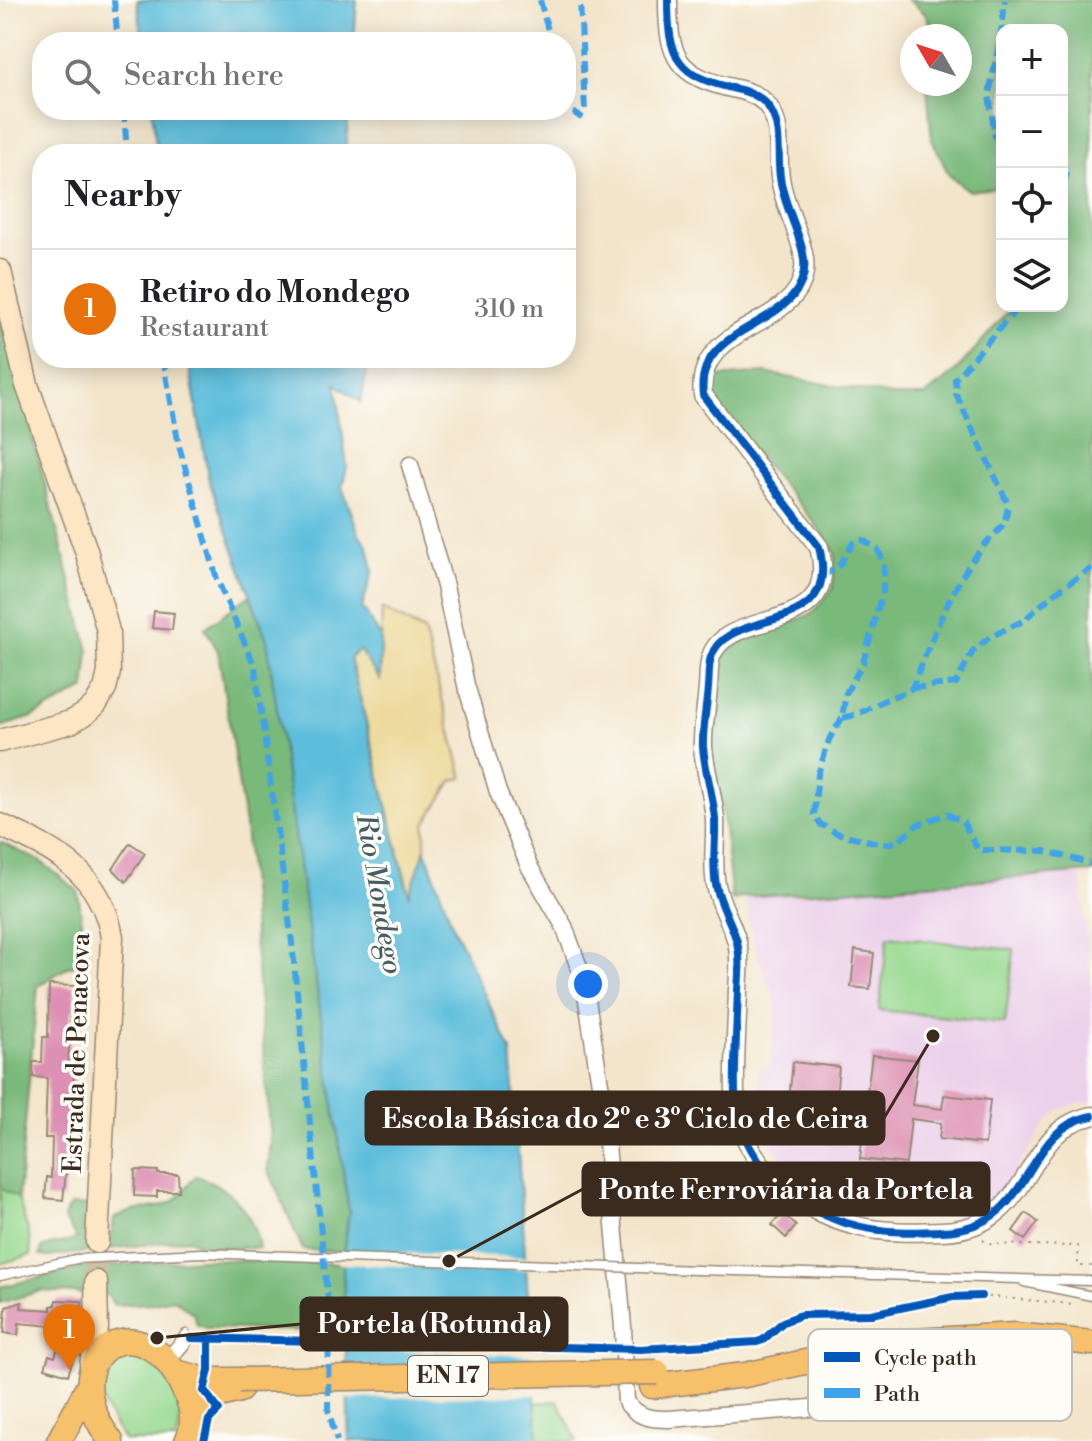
<!DOCTYPE html>
<meta charset="utf-8">
<style>
:root{--surface:#fff;--page:#f6f6f6;--text:#202124;--muted:#757577;--line:#e0e0e0;--accent:#c8321e}
body{margin:0;font-family:"Libre Bodoni",serif;background:var(--page);color:var(--text)}
.controls{position:absolute;right:24px;top:24px;display:grid;overflow:hidden;border-radius:16px;box-shadow:0 4px 20px #0003}
.controls button{width:72px;height:72px;display:grid;place-items:center;padding:0;border:0;border-bottom:2px solid var(--line);background:var(--surface);color:var(--text);font:40px sans-serif}
.compass{position:absolute;left:900px;top:24px;width:72px;height:72px;border-radius:50%;background:var(--surface);box-shadow:0 4px 20px #0003;rotate:309deg}
.you{position:absolute;left:588px;top:984px;width:28px;height:28px;margin:-20px;border:6px solid #fff;border-radius:50%;background:#1a73e8;box-shadow:0 0 0 12px #1a73e833}
.badge{display:grid;place-items:center;width:52px;height:52px;border-radius:50%;background:var(--accent);color:#fff;font-size:26px;font-weight:700}
.pin{position:absolute;translate:-50% -66px;filter:drop-shadow(0 2px 4px #0008)}
.pin::after{content:'';position:absolute;top:42px;width:28px;height:24px;background:inherit;clip-path:polygon(0 0,100% 0,50% 100%)}
.list{margin:0;padding:0;list-style:none}
h2{display:flex;justify-content:space-between;align-items:center;height:104px;margin:0;padding:0 32px;font-size:34px}
h2 small{font-size:26px;font-weight:400;color:var(--muted)}
.list li{display:grid;grid-template-columns:52px 1fr auto;gap:24px;align-items:center;box-sizing:border-box;height:120px;padding:0 32px;border-top:2px solid var(--line)}
.list b{display:block;font-size:30px;white-space:nowrap}
.list p{margin:0;font-size:26px;white-space:nowrap;color:var(--muted)}
.list em{font-size:26px;font-style:normal;color:var(--muted)}
.icon{flex:none;width:44px;height:44px;fill:none;stroke:currentColor;stroke-width:2;stroke-linecap:round;stroke-linejoin:round}
.map{position:relative;flex:none;width:1092px;height:1441px;overflow:hidden}
.search{position:absolute;background:var(--surface);box-shadow:0 4px 20px #0003;left:32px;top:32px;width:544px;height:88px;display:flex;align-items:center;gap:20px;box-sizing:border-box;padding:0 28px;border-radius:32px;color:var(--muted);font-size:30px}
.panel{position:absolute;background:var(--surface);box-shadow:0 4px 20px #0003;left:32px;top:144px;width:544px;height:224px;border-radius:32px}
.map>svg:first-child{display:block}
.built{fill:#ecd1eb}
.green{fill:#97d990;stroke:#698257;stroke-width:2}
.forest{fill:#79b97a;stroke:#5a724c;stroke-width:2}
.sand{fill:#eeda9e;stroke:#94825e;stroke-width:2}
.water{fill:#5dbedb;stroke:#4c747c;stroke-width:2}
.pier{fill:#f3e5cb}
.building{fill:#dd90b3}
.lines{fill:none;stroke-linecap:round;stroke-linejoin:round}
.secondary-tunnel{stroke:#cec0a8;stroke-width:22;stroke-dasharray:22 11;stroke-linecap:butt}
.service-casing{stroke:#978874;stroke-width:11}
.minor-casing{stroke:#978874;stroke-width:19}
.tertiary-casing{stroke:#978874;stroke-width:21}
.secondary-casing{stroke:#978874;stroke-width:25}
.primary-casing{stroke:#978874;stroke-width:27}
.path{stroke:#978874;stroke-width:2;stroke-dasharray:2 6;stroke-linecap:butt}
.service{stroke:#fff;stroke-width:8}
.minor{stroke:#fff;stroke-width:16}
.tertiary{stroke:#fff;stroke-width:18}
.secondary{stroke:#fce6c4;stroke-width:22}
.primary{stroke:#f7c06b;stroke-width:24}
.service-bridge-casing{stroke:#978874;stroke-width:11;stroke-linecap:butt}
.primary-bridge-casing{stroke:#978874;stroke-width:27;stroke-linecap:butt}
.service-bridge{stroke:#fff;stroke-width:8}
.primary-bridge{stroke:#f7c06b;stroke-width:24}
.quiet{stroke:#3fa3ea;stroke-width:6;stroke-dasharray:12 6;stroke-linecap:butt}
.cycleway-casing{stroke:#fdfcf7;stroke-width:13}
.cycleway{stroke:#0057b8;stroke-width:8}
.labels{text-anchor:middle;dominant-baseline:central;stroke-width:7;stroke-linejoin:round;paint-order:stroke}
.shield{fill:#fdfcf7;stroke:#75695f;stroke-width:2}
.shield-label{font-size:24px;font-weight:bold;fill:#3b2a1e}
.street-label{font-size:26px;fill:#3b2a1e;stroke:#fdfcf7}
.water-label{font-size:28px;font-style:italic;fill:#475e60;stroke:#fdfcf7}
.key{fill:#fdfcf7;stroke:#c3bdb6;stroke-width:2}
.key-label{font-size:22px;fill:#3b2a1e}
.leader{fill:none;stroke:#3b2a1e;stroke-width:3}
.callout-dot{fill:#3b2a1e;stroke:#fdfcf7;stroke-width:3}
.callout{fill:#3b2a1e;stroke:#3b2a1e;stroke-width:3}
.callout-label{font-size:28px;text-anchor:middle;font-weight:bold;fill:#fff}
</style>
<div class="map">
<svg width="1092" height="1441" viewBox="0 0 1092 1441">
<rect width="100%" height="100%" fill="#fdfcf7"/>
<filter id="ink" filterUnits="userSpaceOnUse"><feTurbulence type="fractalNoise" baseFrequency=".0125" numOctaves="2"/><feDisplacementMap in="SourceGraphic" scale="16" xChannelSelector="R" yChannelSelector="G"/><feConvolveMatrix kernelMatrix="1 2 1 2 8 2 1 2 1" color-interpolation-filters="sRGB"/></filter>
<filter id="wash" filterUnits="userSpaceOnUse"><feTurbulence type="fractalNoise" baseFrequency=".006" numOctaves="4" result="noise"/><feDisplacementMap in="SourceGraphic" scale="32" xChannelSelector="R" yChannelSelector="G"/><feGaussianBlur stdDeviation="1.8" result="paint"/><feColorMatrix in="noise" values="0 0 0 0 0 0 0 0 0 0 0 0 0 0 0 0 0 1.4 0 .05"/><feComposite in="paint" operator="in"/></filter>
<g filter="url(#wash)">
<rect width="100%" height="100%" fill="#f3e5cb"/>
<path class="built" d="M 1081,873 L 1092,998 L 1092,1102 L 1079,1103 L 1057,1111 L 1046,1123 L 1000,1195 L 981,1209 L 954,1219 L 947,1214 L 917,1215 L 856,1209 L 833,1201 L 802,1182 L 785,1166 L 769,1140 L 759,1095 L 760,1067 L 770,1068 L 776,1005 L 752,939 L 745,897 Z"/>
<path class="green" d="M 888,936 L 1014,950 L 1005,1023 L 879,1010 Z
M 0,1188 L 18,1198 L 29,1234 L 31,1255 L 0,1264 Z
M 118,1353 L 145,1354 C 172,1380 188,1403 176,1441 L 125,1441 C 112,1423 90,1389 104,1368 C 107,1362 113,1358 118,1353 Z
M 558,1401 L 577,1441 L 427,1441 L 456,1409 Z"/>
<path class="forest" d="M 908,0 L 1092,0 L 1092,872 L 745,897 L 732,900 L 722,809 L 711,747 L 714,674 L 720,654 L 746,640 L 812,614 L 833,588 L 835,553 L 814,522 L 716,406 L 707,378 L 765,373 L 892,396 L 925,396 L 955,372 L 1013,306 L 1062,306 L 1062,30 L 1002,30 L 1002,187 L 969,191 L 949,175 L 932,140 L 927,87 L 927,84 L 960,84 L 960,36 L 930,36 C 931,16 924,11 908,0 Z
M 0,314 L 89,651 L 85,689 L 33,717 L 0,727 Z
M 250,595 L 267,640 L 349,1212 L 343,1251 L 303,1250 L 268,1169 L 271,1141 L 245,825 L 218,651 L 205,628 Z
M 0,842 L 40,861 L 78,891 L 87,961 L 68,967 L 38,986 L 18,1198 L 0,1188 Z
M 196,1176 C 230,1186 254,1214 259,1248 L 203,1247 L 189,1239 L 47,1257 L 40,1255 L 42,1248 C 53,1241 66,1245 77,1238 L 64,1219 L 67,1210 L 71,1205 L 92,1206 L 105,1242 L 112,1232 L 114,1219 C 132,1207 151,1211 170,1203 C 183,1197 186,1184 196,1176 Z
M 202,1259 L 343,1264 L 345,1332 L 207,1328 L 197,1325 L 194,1314 L 174,1299 L 154,1303 L 114,1305 L 107,1295 L 41,1291 L 0,1303 L 0,1287 L 81,1268 Z"/>
<path class="sand" d="M 382,609 L 424,631 L 463,778 L 453,780 L 425,824 L 425,850 L 410,897 L 350,658 L 359,649 L 380,679 Z"/>
<path class="water" d="M 137,0 L 357,0 L 354,42 L 143,42 Z
M 152,110 L 349,110 L 346,154 L 157,154 Z
M 188,358 L 365,358 L 367,369 L 361,402 L 336,384 L 347,467 L 342,487 L 359,534 L 368,547 L 373,570 L 362,607 L 381,638 L 380,680 L 359,650 L 350,658 L 409,895 L 425,850 L 454,929 L 511,1051 L 538,1441 L 349,1441 L 343,1264 L 349,1212 L 267,640 L 209,481 Z"/>
<path class="pier" d="M 339,1251 L 529,1257 L 530,1270 L 339,1264 Z
M 341,1334 L 534,1340 L 535,1356 L 342,1349 Z
M 536,1367 L 538,1395 L 343,1399 L 343,1369 Z"/>
<g id="blocks">
<path class="building" d="M 154,611 L 174,613 L 172,630 L 152,628 Z
M 130,843 L 145,853 L 126,882 L 113,869 Z
M 855,950 L 874,953 L 870,989 L 851,987 Z
M 49,985 L 75,986 L 74,1011 L 71,1011 L 68,1069 L 74,1069 L 71,1163 L 67,1163 L 63,1200 L 45,1198 L 47,1177 L 51,1178 L 52,1138 L 45,1138 L 47,1078 L 33,1077 L 33,1062 L 42,1062 L 43,1037 L 48,1037 Z
M 872,1055 L 918,1060 L 912,1105 L 942,1109 L 944,1095 L 990,1100 L 985,1144 L 939,1139 L 941,1123 L 911,1119 L 906,1164 L 860,1159 L 865,1115 L 834,1111 L 831,1139 L 785,1134 L 793,1062 L 839,1067 L 836,1097 L 866,1100 Z
M 135,1170 L 158,1171 L 158,1174 L 178,1174 L 179,1191 L 157,1191 L 157,1197 L 134,1196 Z
M 783,1213 L 796,1226 L 786,1238 L 772,1225 Z
M 1026,1213 L 1038,1222 L 1025,1240 L 1013,1231 Z
M 56,1300 L 82,1301 L 80,1338 L 68,1375 L 45,1368 L 49,1355 L 55,1357 L 64,1327 L 19,1323 L 18,1335 L 4,1333 L 6,1307 L 22,1302 L 21,1308 L 51,1310 L 51,1306 L 56,1305 Z"/>
</g>
</g>
<g filter="url(#ink)">
<use href="#blocks" fill-opacity="0" stroke="#978874" stroke-width="2"/>
<g class="lines">
<path class="secondary-tunnel" d="M 96,1282 L 97,1242"/>
<g class="service-casing">
<path id="service" d="M 697,1270 L 1092,1281
M 0,1276 L 76,1259 L 202,1253
M 1024,1282 L 1092,1296
M 165,1357 L 186,1334
M 170,1363 L 191,1338"/>
</g>
<g class="minor-casing">
<path id="minor" d="M 410,465 L 445,586 L 466,685 L 498,792 L 529,866 L 564,926 L 584,981 L 604,1110 L 623,1327 L 626,1402 C 639,1418 650,1419 669,1419 L 862,1404 L 882,1400 L 951,1374 L 957,1369 L 958,1363 L 953,1359 L 941,1358 L 852,1375 L 832,1370 L 822,1359"/>
</g>
<g class="tertiary-casing">
<path id="tertiary" d="M 668,0 C 668,59 677,76 736,89 C 750,92 764,97 771,111 C 782,130 777,156 780,177 C 783,203 798,228 803,253 C 819,329 693,317 703,395 L 819,547 C 843,640 727,605 711,657 C 708,666 709,678 708,687 C 707,706 702,728 703,747 C 705,771 713,795 715,819 C 716,840 712,864 716,885 C 720,905 732,923 737,942 C 741,958 739,974 738,990 C 737,1024 734,1059 735,1093 C 738,1160 795,1212 857,1226 C 883,1233 915,1232 942,1231 C 1037,1228 1020,1129 1092,1116"/>
</g>
<g class="secondary-casing">
<path id="secondary" d="M 0,271 L 27,385 L 86,550 L 108,631 L 109,672 L 105,689 L 96,704 L 85,714 L 71,722 L 0,741
M 0,825 C 55,850 101,872 112,937 L 97,1242
M 91,1365 L 97,1328 L 96,1282"/>
</g>
<g class="primary-casing">
<path id="primary" d="M 175,1372 L 207,1380 L 239,1380
M 652,1386 L 745,1375 L 898,1342 L 1015,1335 L 1092,1343
M 192,1412 L 209,1398 L 240,1390
M 59,1441 L 88,1387
M 111,1441 C 47,1356 141,1295 183,1388 C 192,1405 196,1423 187,1441"/>
</g>
<path class="path" d="M 983,1240 L 987,1244 L 1078,1246 L 1078,1266 L 1092,1266
M 981,1296 L 1072,1304"/>
<use href="#service" class="service"/>
<use href="#minor" class="minor"/>
<use href="#tertiary" class="tertiary"/>
<use href="#secondary" class="secondary"/>
<use href="#primary" class="primary"/>
<g class="service-bridge-casing">
<path id="service-bridge" d="M 202,1253 L 697,1270"/>
</g>
<g class="primary-bridge-casing">
<path id="primary-bridge" d="M 239,1380 L 657,1372"/>
</g>
<use href="#service-bridge" class="service-bridge"/>
<use href="#primary-bridge" class="primary-bridge"/>
<path class="quiet" d="M 114,0 L 118,42
M 540,0 L 551,42
M 566,96 L 572,111 L 580,117 L 585,111 L 580,0
M 124,110 L 127,154
M 1002,141 L 995,137 L 989,95 L 1001,34 L 1005,0
M 1062,172 L 1066,175 L 1062,194
M 163,358 L 179,446 L 217,579 L 255,667 L 292,942 L 329,1313 L 328,1409 L 337,1441
M 823,576 L 839,566 L 853,543 L 863,540 L 878,550 L 884,564 L 883,590 L 863,663 L 846,693 L 842,718 C 861,715 870,707 887,699 C 895,695 904,694 912,688 C 932,640 949,590 981,549 C 997,528 1005,533 1008,504 L 956,394 L 955,379 L 1019,306
M 912,688 L 956,683 L 973,651 L 990,637 L 1023,621 L 1056,592 L 1092,568
M 842,718 L 829,740 L 818,774 L 814,814 L 820,824 L 837,833 L 882,844 L 898,842 L 917,825 L 947,814 L 963,822 L 978,850 L 1045,851 L 1092,864"/>
<g class="cycleway-casing">
<path id="cycleway" d="M 668,0 C 668,59 677,76 736,89 C 750,92 764,97 771,111 C 782,130 777,156 780,177 C 783,203 798,228 803,253 C 819,329 693,317 703,395 L 819,547 C 843,640 727,605 711,657 C 708,666 709,678 708,687 C 707,706 702,728 703,747 C 705,771 713,795 715,819 C 716,840 712,864 716,885 C 720,905 732,923 737,942 C 741,958 739,974 738,990 C 737,1024 734,1059 735,1093 C 738,1160 795,1212 857,1226 C 883,1233 915,1232 942,1231 C 1037,1228 1020,1129 1092,1116
M 191,1338 L 641,1349 L 757,1342 L 763,1340 L 783,1322 L 801,1315 L 871,1314 L 953,1297 L 981,1296
M 204,1441 L 209,1420 L 219,1410 L 204,1391 L 209,1370 L 209,1338"/>
</g>
<use href="#cycleway" class="cycleway"/>
</g>
</g>
<g class="labels">
<rect class="shield" x="408" y="1356" width="80" height="40" rx="6"/>
<g class="shield-label">
<text x="448" y="1376">EN 17</text>
</g>
<g class="street-label">
<text transform="translate(77 1053) rotate(-88)">Estrada de Penacova</text>
</g>
<g class="water-label">
<text transform="translate(379 894) rotate(80)">Rio Mondego</text>
</g>
</g>
<rect x="808" y="1329" width="264" height="92" rx="12" class="key"/>
<rect x="824" y="1352" width="36" height="10" fill="#0057b8"/>
<rect x="824" y="1388" width="36" height="10" fill="#3fa3ea"/>
<g class="key-label">
<text x="874" y="1365">Cycle path</text>
<text x="874" y="1401">Path</text>
</g>
<path class="leader" d="M933 1036L884 1118M449 1261L583 1189M157 1338L301 1324"/>
<g class="callout-dot">
<circle cx="933" cy="1036" r="8"/>
<circle cx="449" cy="1261" r="8"/>
<circle cx="157" cy="1338" r="8"/>
</g>
<g class="callout">
<rect x="366" y="1092" width="518" height="52" rx="8"/>
<rect x="583" y="1163" width="406" height="52" rx="8"/>
<rect x="301" y="1298" width="266" height="52" rx="8"/>
</g>
<g class="callout-label">
<text x="625" y="1128">Escola Básica do 2º e 3º Ciclo de Ceira</text>
<text x="786" y="1199">Ponte Ferroviária da Portela</text>
<text x="434" y="1333">Portela (Rotunda)</text>
</g>
</svg>
<div class="controls">
<button>+</button>
<button>−</button>
<button><svg class="icon" aria-label="locate" viewBox="0 0 24 24"><circle cx="12" cy="12" r="6"/><path d="M12 2v4M12 18v4M2 12h4M18 12h4"/></svg></button>
<button><svg class="icon" aria-label="layers" viewBox="0 0 24 24"><path d="M12 4l9 5-9 5-9-5zM3 14l9 5 9-5"/></svg></button>
</div>
<svg class="compass" viewBox="-18 -18 36 36"><path d="M0-13l5 13h-10z" fill="#e53935"/><path d="M0 13l5-13h-10z" fill="#757577"/></svg>
<div class="you"></div>
<div class="pin badge" style="left:69px;top:1370px;background:#e8710a">1</div>
<div class="search"><svg class="icon" aria-label="search" viewBox="0 0 24 24"><circle cx="10" cy="10" r="6"/><path d="M15 15l6 6"/></svg>Search here</div>
<section class="panel">
<h2>Nearby<small></small></h2>
<ul class="list">
<li><span class="badge" style="background:#e8710a">1</span><div><b>Retiro do Mondego</b><p>Restaurant</p></div><em>310 m</em></li>
</ul>
</section>
</div>
